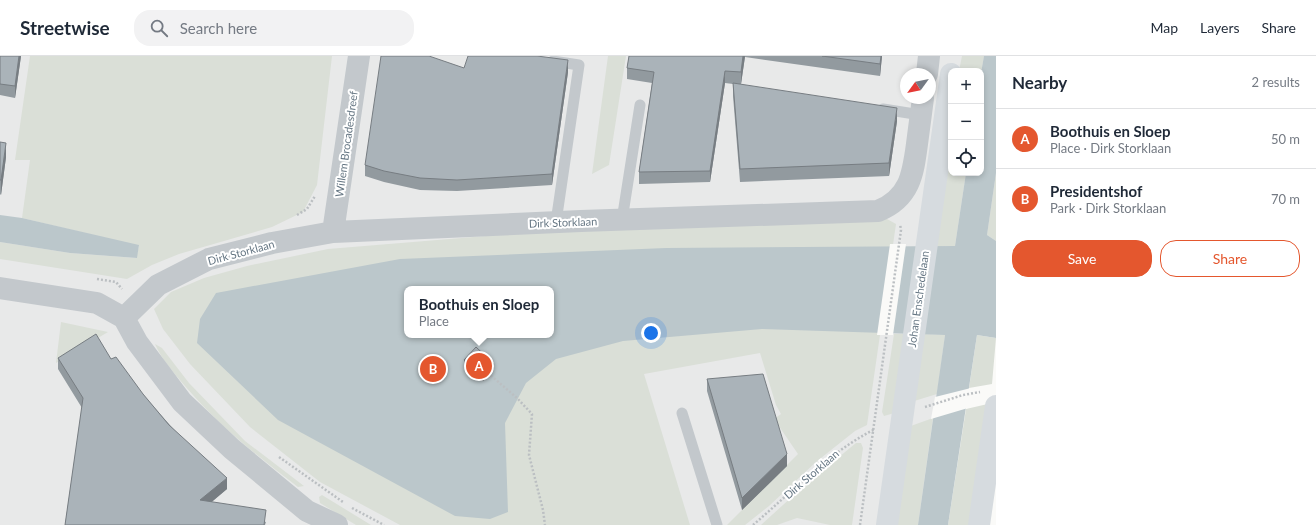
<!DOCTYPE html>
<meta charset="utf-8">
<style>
:root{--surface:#fff;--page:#f2f2f3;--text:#1f2937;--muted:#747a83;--line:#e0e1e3;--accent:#e4572e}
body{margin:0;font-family:Lato,sans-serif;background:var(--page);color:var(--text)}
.controls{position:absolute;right:12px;top:12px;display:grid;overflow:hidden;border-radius:8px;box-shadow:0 2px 6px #0003}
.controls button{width:36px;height:36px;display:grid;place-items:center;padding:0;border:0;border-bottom:1px solid var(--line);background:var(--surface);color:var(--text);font:20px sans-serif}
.compass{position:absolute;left:900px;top:12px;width:36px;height:36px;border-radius:50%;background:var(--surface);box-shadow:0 2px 6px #0003;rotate:237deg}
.you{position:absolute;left:651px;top:277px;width:14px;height:14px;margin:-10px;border:3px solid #fff;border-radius:50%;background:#1a73e8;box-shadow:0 0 0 6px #1a73e833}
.badge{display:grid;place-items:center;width:26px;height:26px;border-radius:50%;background:var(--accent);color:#fff;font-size:13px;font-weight:700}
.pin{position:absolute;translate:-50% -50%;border:2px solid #fff;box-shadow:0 1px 4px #0006}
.popup{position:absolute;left:404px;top:230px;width:150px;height:52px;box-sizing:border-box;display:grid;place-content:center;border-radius:8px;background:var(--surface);filter:drop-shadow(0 1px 3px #0005);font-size:13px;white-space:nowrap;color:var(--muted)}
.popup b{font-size:15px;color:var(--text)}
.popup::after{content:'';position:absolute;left:50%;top:100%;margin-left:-8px;border:8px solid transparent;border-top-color:var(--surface)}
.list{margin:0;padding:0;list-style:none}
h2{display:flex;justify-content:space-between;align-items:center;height:52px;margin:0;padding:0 16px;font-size:17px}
h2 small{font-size:13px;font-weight:400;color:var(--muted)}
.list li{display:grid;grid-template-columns:26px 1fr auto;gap:12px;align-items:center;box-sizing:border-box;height:60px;padding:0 16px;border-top:1px solid var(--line)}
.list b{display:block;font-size:15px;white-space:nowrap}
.list p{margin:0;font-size:13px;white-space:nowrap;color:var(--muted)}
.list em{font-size:13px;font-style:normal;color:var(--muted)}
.actions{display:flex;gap:8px;padding:12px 16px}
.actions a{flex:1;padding:9px 0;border:1px solid var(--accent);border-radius:16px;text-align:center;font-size:14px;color:var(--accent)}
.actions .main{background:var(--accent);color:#fff}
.icon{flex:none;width:22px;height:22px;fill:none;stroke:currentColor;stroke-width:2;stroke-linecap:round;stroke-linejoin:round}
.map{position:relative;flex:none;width:996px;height:469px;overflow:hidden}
header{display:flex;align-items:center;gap:24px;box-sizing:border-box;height:56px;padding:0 20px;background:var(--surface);border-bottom:1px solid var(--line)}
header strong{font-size:19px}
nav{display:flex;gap:22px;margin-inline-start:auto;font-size:14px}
.search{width:280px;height:36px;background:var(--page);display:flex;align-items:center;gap:10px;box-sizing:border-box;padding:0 14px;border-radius:16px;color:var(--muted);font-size:15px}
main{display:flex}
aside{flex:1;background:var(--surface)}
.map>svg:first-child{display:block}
.built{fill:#e8e9e9;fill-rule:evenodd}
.green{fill:#dadfd7;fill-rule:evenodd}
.water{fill:#bbc7cb;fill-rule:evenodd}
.pier{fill:#fafaf8}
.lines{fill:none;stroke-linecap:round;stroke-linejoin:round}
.path{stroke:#bbbfc2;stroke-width:2.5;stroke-dasharray:2 2;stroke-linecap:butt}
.lane{stroke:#c3c8cc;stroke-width:11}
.street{stroke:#c3c8cc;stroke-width:22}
.secondary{stroke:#d6dbdf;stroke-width:22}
.wall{fill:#929a9f}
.shaded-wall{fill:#777d82}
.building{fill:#aab3b9;stroke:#777d82}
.labels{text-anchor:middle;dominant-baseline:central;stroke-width:4;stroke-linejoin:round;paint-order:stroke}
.street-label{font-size:11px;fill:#657683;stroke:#fff}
</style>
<header>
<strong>Streetwise</strong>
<div class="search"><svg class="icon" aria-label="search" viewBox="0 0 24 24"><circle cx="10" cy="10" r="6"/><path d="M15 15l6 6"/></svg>Search here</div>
<nav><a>Map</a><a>Layers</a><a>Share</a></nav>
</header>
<main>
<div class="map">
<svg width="996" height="469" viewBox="0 0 996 469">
<rect width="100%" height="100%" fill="#fafaf8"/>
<path class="built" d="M 0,0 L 996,0 L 996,230 L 968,229 L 934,469 L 0,469 ZM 951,15 L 981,15 L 981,117 L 951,117 ZM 906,18 L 930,18 L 930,42 L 906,42 ZM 407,233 L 551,233 L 551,279 L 407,279 Z"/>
<path class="green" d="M 30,0 L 332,0 L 317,129 L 303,156 L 272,171 L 179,198 L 152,209 L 127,223 L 0,203 L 0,186 L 70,197 L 136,202 L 139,190 L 22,162 L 30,104 L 15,104 Z
M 608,0 L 626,0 L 609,109 L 592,118 Z
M 962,0 L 984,0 L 981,17 L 981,15 L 959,15 Z
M 951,71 L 951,117 L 966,117 L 955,190 L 936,191 Z
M 996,117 L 996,185 L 987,179 Z
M 887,163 L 896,168 L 867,369 L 855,375 L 816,406 L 769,450 L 745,469 L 727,469 L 798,398 L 774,363 L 781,358 L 776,349 L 760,297 L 644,318 L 690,469 L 400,469 L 320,426 L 250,371 L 190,308 L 163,273 L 154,253 L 171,236 L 204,222 L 247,210 L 328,193 L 584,172 ZM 407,233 L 551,233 L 551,279 L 407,279 Z
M 61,266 L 108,276 L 56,307 Z
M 894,278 L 904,278 L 898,356 L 884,360 L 882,356 Z
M 924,278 L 945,279 L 937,338 L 911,346 Z
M 977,279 L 996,282 L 992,328 L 969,332 Z
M 155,288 L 162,292 L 189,327 L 245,385 L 304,430 L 298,431 C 256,399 219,370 185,330 C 173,316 162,304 155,288 Z
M 992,347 L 974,469 L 948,469 L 966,353 Z
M 933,362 L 918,469 L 893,469 L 908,371 Z
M 856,387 L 861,387 L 863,392 L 852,469 L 830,469 L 797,462 L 777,469 L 761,469 L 806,428 Z
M 322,439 L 371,469 L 356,469 L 320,447 L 319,441 Z"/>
<path class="water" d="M 984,0 L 996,0 L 996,117 L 987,179 L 996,185 L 996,282 L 977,279 L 948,469 L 918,469 L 945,279 L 762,273 L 623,285 L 556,303 L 526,327 L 505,367 L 508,456 L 490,463 L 455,460 L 278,364 L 197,287 L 200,263 L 216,237 L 400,203 L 666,192 L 955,190 L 966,117 L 981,117 L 981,17 ZM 407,233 L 551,233 L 551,279 L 407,279 Z
M 0,159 L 22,162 L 139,189 L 137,202 L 70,197 L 0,186 Z"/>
<path class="pier" d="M 890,188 L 906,188 L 893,279 L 877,279 Z
M 971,332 L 968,352 L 931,363 L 935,341 Z"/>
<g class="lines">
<path class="path" d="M 297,159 L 307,153 L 315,140
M 97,223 L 116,226 L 122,233
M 488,317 L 517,342 L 532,358 L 529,399 L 543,454 L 545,469
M 925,351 L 963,339 L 980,336
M 279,401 L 343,446
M 352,452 L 384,469
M 753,469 C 793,435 828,397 875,373
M 860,469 L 901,174 L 900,168"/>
<path class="lane" d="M 553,5 L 579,9 L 556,166
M 883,53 L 921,59
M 622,164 L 640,49
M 682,357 L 717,469"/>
<path class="street" d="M 927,18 L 929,0
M 333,176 L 359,0
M 0,232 L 97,247 L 124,262
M 124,262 L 158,229 L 209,203 L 272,187 L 333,176 L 581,165 L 878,155 C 910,142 913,118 917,88 C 919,73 921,57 923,42
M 124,262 L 137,286 L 182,346 L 232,393 L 307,455 L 337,469"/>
<path class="secondary" d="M 887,469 L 951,18
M 979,469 L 996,350"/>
</g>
<path class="wall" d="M 0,0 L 21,0 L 15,42 L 0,39 Z
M 629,0 L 882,0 L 880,20 L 745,1 L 741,28 L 736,28 L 897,65 L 889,120 L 740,126 L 733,40 L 733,28 L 725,27 L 710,126 L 639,128 L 639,116 L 652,27 L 627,23 L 627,12 Z
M 464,12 L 568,16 L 552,129 L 457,135 L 420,134 L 384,126 L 365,120 L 365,109 Z
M 0,86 L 6,101 L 1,139 L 0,138 Z
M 58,302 L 111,303 L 227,433 L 211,446 L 266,466 L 265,469 L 65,469 L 82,352 L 58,313 Z
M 464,304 L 494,312 L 483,325 L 464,308 Z
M 707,323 L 787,410 L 742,454 L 707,335 Z"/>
<path class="shaded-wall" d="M 19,0 L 21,0 L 15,42 L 15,30 Z
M 743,0 L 745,0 L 741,28 L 741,16 Z
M 881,0 L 882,0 L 880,20 L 880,8 Z
M 568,4 L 568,16 L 552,129 L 552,118 Z
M 725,15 L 725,27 L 710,126 L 710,115 Z
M 897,52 L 897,65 L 889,120 L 889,107 Z
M 6,87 L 6,101 L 1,139 L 1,124 Z
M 494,308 L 494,312 L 483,325 L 483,321 Z
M 787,398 L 787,410 L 742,454 L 742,442 Z
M 227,422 L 227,433 L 200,456 L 200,444 Z"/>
<path class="building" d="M 0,0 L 19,0 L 15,30 L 0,28 Z
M 381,0 L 429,0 L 464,12 L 468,0 L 537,0 L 568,4 L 552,118 L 457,124 L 420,122 L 384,115 L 365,109 Z
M 629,0 L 743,0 L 741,16 L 725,15 L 710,115 L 639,116 L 654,16 L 627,12 Z
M 822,0 L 881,0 L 880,8 Z
M 733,27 L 897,52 L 889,107 L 740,113 Z
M 0,86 L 6,87 L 1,124 L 0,124 Z
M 96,278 L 111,303 L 116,301 L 143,338 L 169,369 L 227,422 L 200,444 L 266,454 L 264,469 L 65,469 L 83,342 L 58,302 Z
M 476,291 L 494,308 L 483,321 L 464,304 Z
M 763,318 L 787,398 L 742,442 L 707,323 Z"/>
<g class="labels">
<g class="street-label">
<text transform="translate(346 88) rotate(-82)">Willem Brocadesdreef</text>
<text transform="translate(563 166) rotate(-2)">Dirk Storklaan</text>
<text transform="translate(241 196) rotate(-15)">Dirk Storklaan</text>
<text transform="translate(918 243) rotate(-82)">Johan Enschedelaan</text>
<text transform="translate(811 418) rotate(-41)">Dirk Storklaan</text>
</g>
</g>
</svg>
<div class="controls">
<button>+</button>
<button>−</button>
<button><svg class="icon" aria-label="locate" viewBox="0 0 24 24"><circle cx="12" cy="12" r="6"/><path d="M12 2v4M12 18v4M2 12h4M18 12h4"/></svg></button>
</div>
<svg class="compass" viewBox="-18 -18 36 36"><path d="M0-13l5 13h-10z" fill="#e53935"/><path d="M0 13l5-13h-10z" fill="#747a83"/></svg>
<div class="you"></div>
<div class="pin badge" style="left:479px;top:310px">A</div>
<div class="popup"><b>Boothuis en Sloep</b>Place</div>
<div class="pin badge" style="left:433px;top:313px">B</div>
</div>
<aside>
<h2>Nearby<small>2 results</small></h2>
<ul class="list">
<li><span class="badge">A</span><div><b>Boothuis en Sloep</b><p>Place · Dirk Storklaan</p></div><em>50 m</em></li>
<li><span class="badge">B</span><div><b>Presidentshof</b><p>Park · Dirk Storklaan</p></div><em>70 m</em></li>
</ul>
<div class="actions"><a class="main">Save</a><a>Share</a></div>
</aside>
</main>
